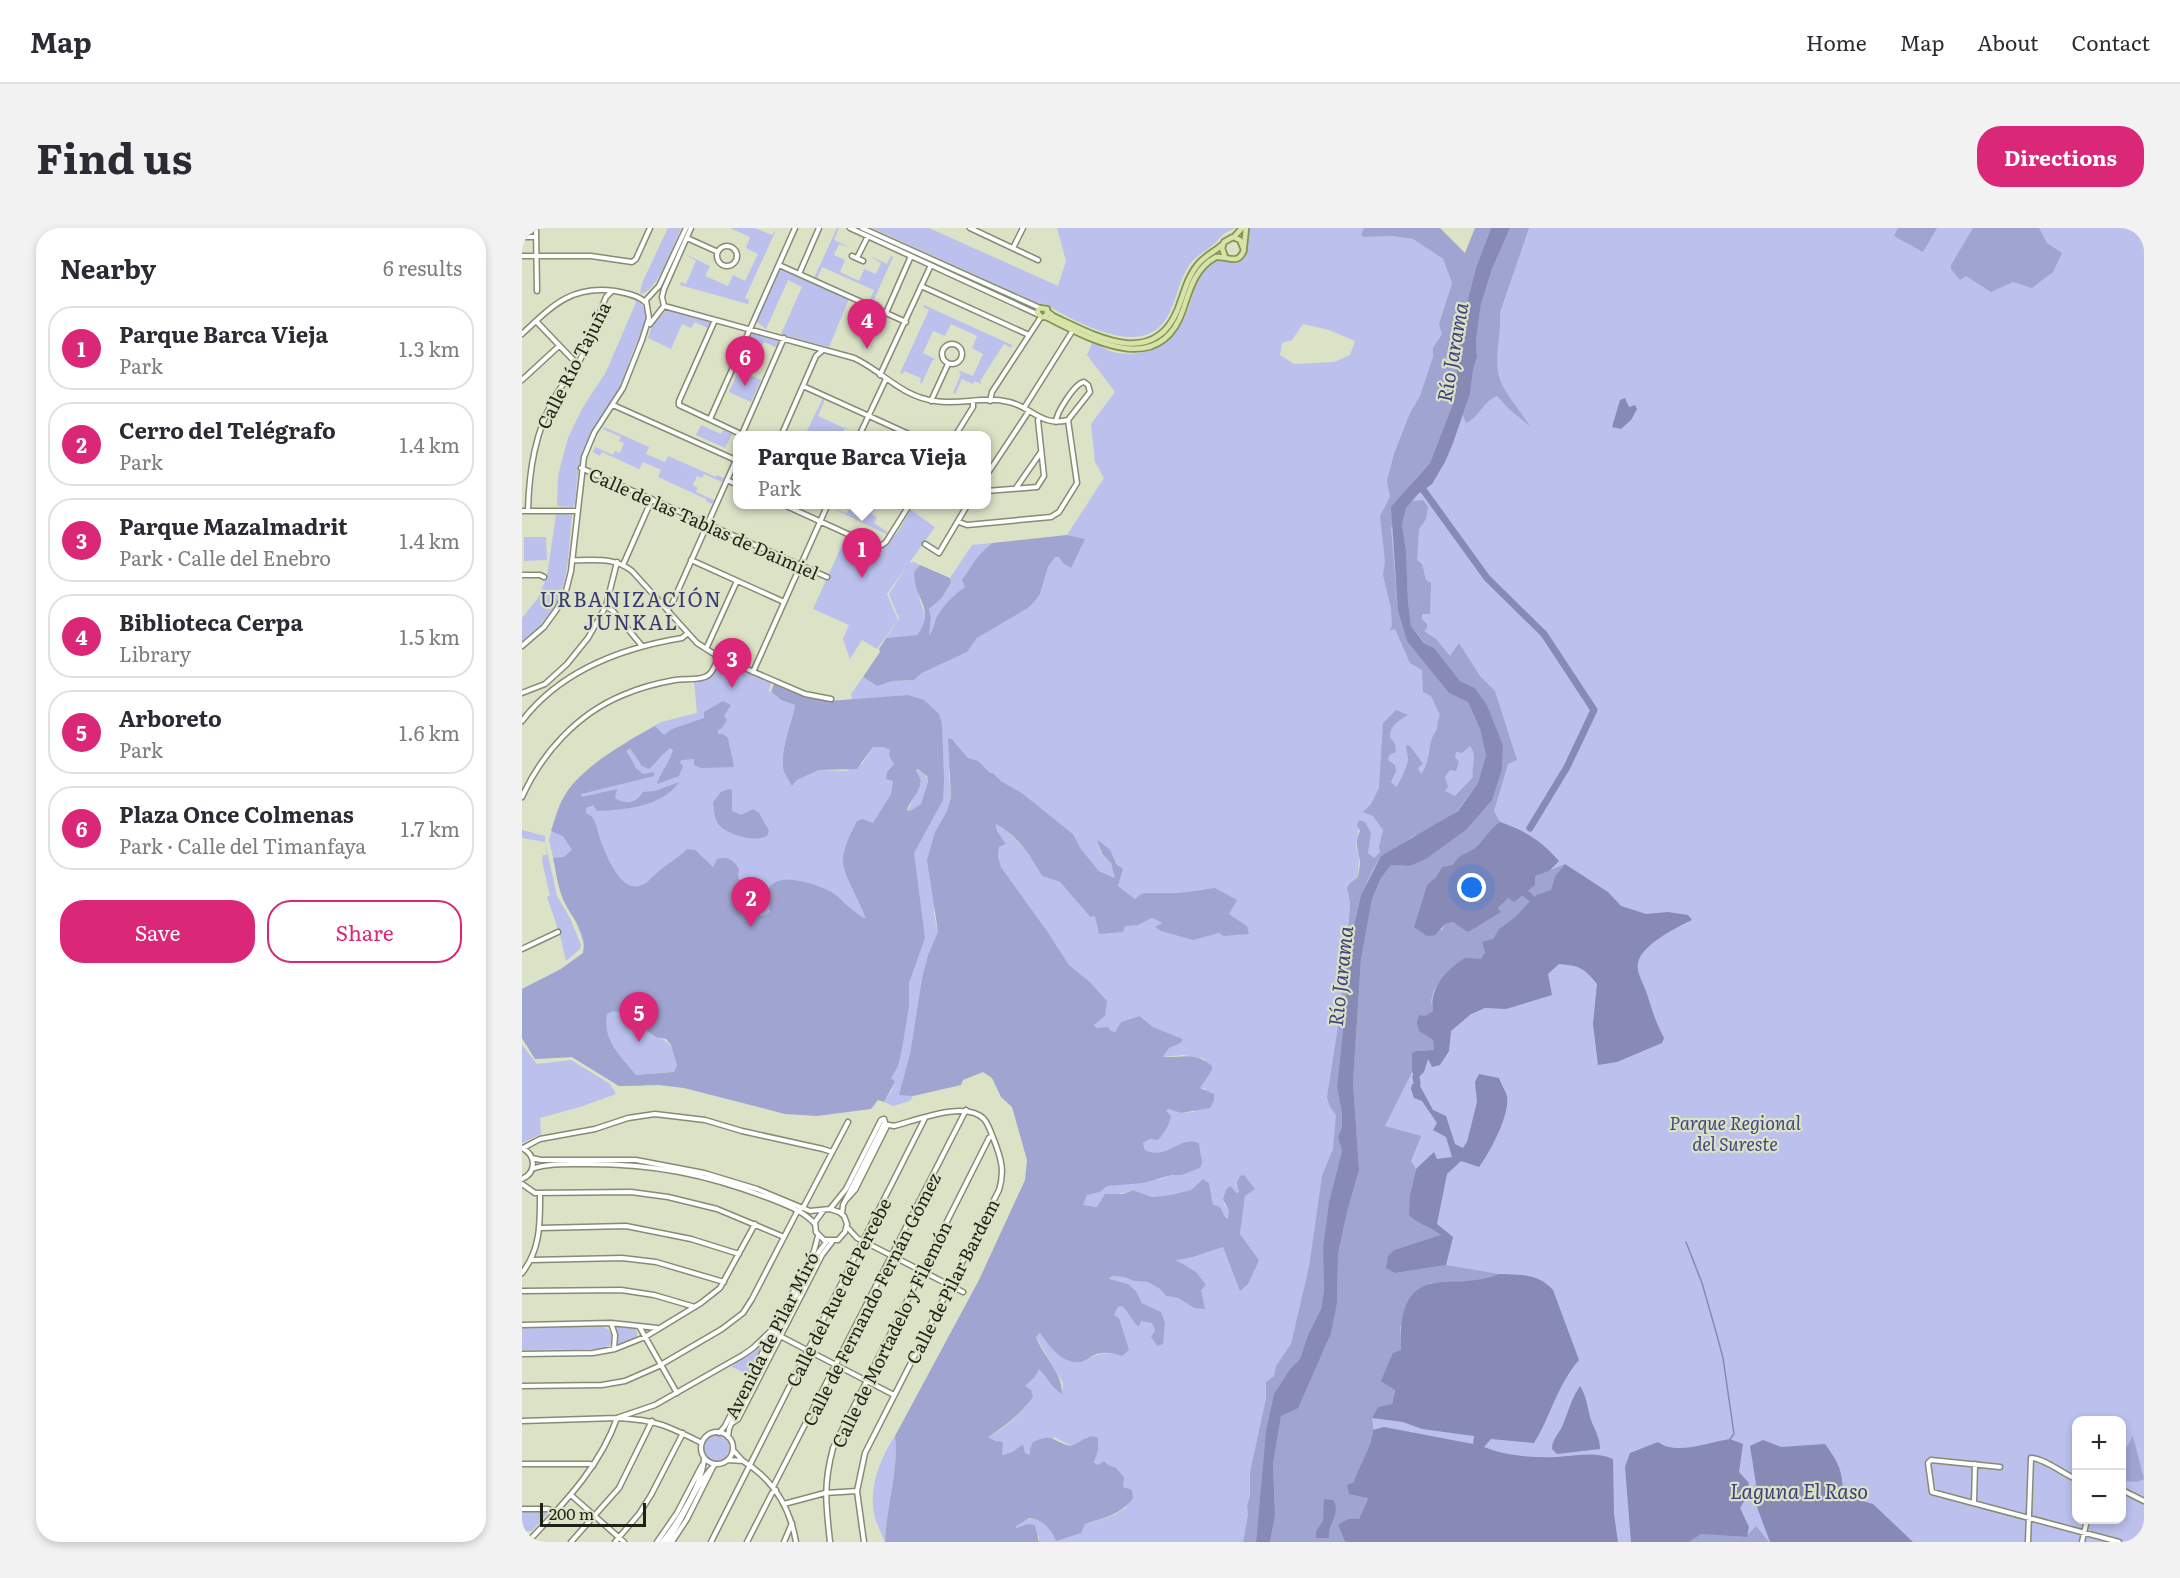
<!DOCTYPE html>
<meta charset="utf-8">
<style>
:root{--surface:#fff;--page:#f2f2f3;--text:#2b2b33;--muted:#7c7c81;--line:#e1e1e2;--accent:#db2777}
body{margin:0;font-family:Literata,serif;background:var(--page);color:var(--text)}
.controls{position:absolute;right:18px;bottom:18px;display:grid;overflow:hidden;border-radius:12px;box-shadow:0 3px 9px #0003}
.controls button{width:54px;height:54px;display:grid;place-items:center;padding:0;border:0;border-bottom:2px solid var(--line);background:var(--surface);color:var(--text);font:30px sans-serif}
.scale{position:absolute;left:18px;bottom:15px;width:106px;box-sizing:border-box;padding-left:6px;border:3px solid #1f2117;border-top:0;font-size:16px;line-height:21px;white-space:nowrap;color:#1f2117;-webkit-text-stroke:4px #dbe2c6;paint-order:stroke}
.you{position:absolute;left:950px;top:660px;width:21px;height:21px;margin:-15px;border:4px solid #fff;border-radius:50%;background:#1a73e8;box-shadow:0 0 0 9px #1a73e833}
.badge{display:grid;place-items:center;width:39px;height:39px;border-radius:50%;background:var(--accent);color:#fff;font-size:20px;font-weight:700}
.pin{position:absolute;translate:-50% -50px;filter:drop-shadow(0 2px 3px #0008)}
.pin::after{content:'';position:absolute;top:32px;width:21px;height:18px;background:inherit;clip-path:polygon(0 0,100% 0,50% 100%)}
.popup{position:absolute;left:211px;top:203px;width:258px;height:78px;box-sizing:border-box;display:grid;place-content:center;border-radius:12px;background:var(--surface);filter:drop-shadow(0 2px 4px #0005);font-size:20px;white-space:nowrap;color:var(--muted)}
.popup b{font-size:22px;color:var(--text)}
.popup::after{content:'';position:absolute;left:50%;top:100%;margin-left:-12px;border:12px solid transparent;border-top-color:var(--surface)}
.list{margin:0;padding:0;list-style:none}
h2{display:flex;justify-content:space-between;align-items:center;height:78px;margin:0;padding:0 24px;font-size:26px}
h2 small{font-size:20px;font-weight:400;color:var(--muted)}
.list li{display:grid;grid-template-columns:39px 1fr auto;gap:18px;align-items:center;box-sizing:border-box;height:84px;margin:0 12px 12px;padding:0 12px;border:2px solid var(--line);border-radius:24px}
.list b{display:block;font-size:22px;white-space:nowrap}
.list p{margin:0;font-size:20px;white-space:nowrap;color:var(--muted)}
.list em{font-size:20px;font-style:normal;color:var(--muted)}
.actions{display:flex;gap:12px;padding:18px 24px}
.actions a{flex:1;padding:14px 0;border:2px solid var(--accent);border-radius:24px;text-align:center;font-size:21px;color:var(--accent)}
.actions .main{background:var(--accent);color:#fff}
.map{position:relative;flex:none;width:1622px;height:1314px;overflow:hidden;border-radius:24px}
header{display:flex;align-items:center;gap:36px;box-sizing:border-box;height:84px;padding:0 30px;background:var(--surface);border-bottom:2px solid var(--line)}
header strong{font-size:28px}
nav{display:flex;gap:33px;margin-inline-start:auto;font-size:21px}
.intro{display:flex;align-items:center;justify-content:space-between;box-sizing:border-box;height:144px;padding:0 36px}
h1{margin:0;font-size:42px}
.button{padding:15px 27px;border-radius:24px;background:var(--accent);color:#fff;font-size:21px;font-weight:700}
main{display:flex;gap:36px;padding:0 36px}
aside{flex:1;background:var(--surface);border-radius:24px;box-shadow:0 3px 9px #0003}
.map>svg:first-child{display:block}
.green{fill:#bbc0ec;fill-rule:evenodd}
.forest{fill:#a0a4d0;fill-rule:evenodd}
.water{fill:#868ab5}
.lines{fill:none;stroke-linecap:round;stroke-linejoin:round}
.stream{stroke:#868ab5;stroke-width:1.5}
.river{stroke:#868ab5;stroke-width:7}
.minor-casing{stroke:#868c72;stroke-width:7}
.major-casing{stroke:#859350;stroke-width:8}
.minor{stroke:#fff;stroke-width:4}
.major{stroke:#d7e3a8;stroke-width:4.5}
.labels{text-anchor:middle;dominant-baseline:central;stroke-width:4.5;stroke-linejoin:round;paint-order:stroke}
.street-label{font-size:18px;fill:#1f2117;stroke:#dbe2c6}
.park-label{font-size:18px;font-style:italic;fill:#454780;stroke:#dbe2c6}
.water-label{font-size:20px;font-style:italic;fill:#3f4079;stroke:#dbe2c6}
.neighbourhood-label{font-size:20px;letter-spacing:1.5px;fill:#373772;stroke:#dbe2c6}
</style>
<header>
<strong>Map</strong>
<nav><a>Home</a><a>Map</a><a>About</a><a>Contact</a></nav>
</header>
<div class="intro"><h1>Find us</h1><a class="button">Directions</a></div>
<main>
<aside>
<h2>Nearby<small>6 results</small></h2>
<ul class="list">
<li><span class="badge">1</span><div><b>Parque Barca Vieja</b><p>Park</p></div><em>1.3 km</em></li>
<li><span class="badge">2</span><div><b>Cerro del Telégrafo</b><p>Park</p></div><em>1.4 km</em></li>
<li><span class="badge">3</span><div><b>Parque Mazalmadrit</b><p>Park · Calle del Enebro</p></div><em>1.4 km</em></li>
<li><span class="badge">4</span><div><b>Biblioteca Cerpa</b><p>Library</p></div><em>1.5 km</em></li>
<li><span class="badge">5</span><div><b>Arboreto</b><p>Park</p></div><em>1.6 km</em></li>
<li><span class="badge">6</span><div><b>Plaza Once Colmenas</b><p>Park · Calle del Timanfaya</p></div><em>1.7 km</em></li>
</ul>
<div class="actions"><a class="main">Save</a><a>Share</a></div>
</aside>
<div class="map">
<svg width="1622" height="1314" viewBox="0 0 1622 1314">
<rect width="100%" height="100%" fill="#dbe2c6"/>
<path class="green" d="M 146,0 L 159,0 C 152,16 136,64 118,66 L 120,55 Z
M 208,0 L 233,0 L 250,7 L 254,2 L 223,70 L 227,72 L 226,76 L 158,57 L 159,54 L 164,56 L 174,33 L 163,26 L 188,38 L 183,48 L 206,58 L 211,47 L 223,53 L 236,26 L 224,20 L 228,9 Z
M 315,0 L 317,0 L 312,12 L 329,20 L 317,16 L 312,27 L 323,32 L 318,44 L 337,53 L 342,41 L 354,46 L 359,35 L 348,28 L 365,36 L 369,28 L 371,29 L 350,76 L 347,74 L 352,62 L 300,39 L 295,51 L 292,50 Z
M 350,0 L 407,0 L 536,58 L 544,33 L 535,0 L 714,0 C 710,2 705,3 702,6 C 698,8 696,13 692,16 C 684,23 675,27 668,36 C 656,52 655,74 644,91 C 619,131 554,94 525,77 L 515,75 Z
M 725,0 L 842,0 L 839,7 L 842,9 L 870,8 L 891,11 L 921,31 L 930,55 L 917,96 L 953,0 L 1622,0 L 1622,1314 L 725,1314 L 751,1150 L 744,1154 L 744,1170 L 728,1244 L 728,1267 L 725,1278 L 726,1286 L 721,1314 L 517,1314 L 517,1308 L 491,1300 C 513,1282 521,1291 534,1313 L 563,1296 L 592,1287 L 604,1280 L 604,1261 L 572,1233 L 565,1209 L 557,1215 L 549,1218 L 532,1209 L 509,1228 L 503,1225 L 501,1216 L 490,1224 L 479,1227 L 473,1213 L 465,1209 C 484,1200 499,1186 511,1169 L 503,1158 L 513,1149 L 517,1140 C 525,1149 529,1161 540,1165 L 541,1155 L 514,1109 L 518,1105 L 524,1112 L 561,1134 C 575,1125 584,1123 600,1128 L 600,1104 L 597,1090 L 592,1087 L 596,1079 L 600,1078 C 607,1085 609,1092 617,1099 L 619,1093 L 630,1094 L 633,1102 L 629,1109 L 635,1118 L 639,1084 L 620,1075 L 614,1063 L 606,1056 L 587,1052 L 591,1048 L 602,1049 L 612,1053 L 626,1054 L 638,1061 L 644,1068 L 656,1070 L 672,1080 L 679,1061 L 684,1057 L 654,1031 L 671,1029 L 701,1019 L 718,1062 L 737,1032 L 718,1006 L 723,968 L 717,958 L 717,964 L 715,965 L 708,959 L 702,976 L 707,983 L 707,992 L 691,977 L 687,955 L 681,951 L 669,962 L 648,967 L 630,969 L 611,962 C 599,967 581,965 576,979 L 561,977 L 565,967 L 578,964 L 585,958 L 639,951 L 650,947 L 660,947 L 678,940 L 679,925 L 677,915 C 659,906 647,934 623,922 L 621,915 L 628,911 L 644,883 L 648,881 L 659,885 L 672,884 L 684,861 L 678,860 L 678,857 L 690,842 L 682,831 L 661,827 L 641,829 L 647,820 L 659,815 L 661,811 L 631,799 L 619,788 L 599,794 L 593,804 L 575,800 L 572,796 L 585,773 L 568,754 L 547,737 L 525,703 L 479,639 L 476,628 L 477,619 L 484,616 L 475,603 L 474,595 C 496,611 507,624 520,648 L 538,654 L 567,688 L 573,688 C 595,696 607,703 630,690 L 678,709 L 697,705 L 701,708 L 711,706 L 718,707 L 725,698 L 707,686 L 682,661 L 656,665 L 619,666 L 613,671 L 596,658 C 602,640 589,623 576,612 L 579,626 L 589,635 L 594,650 L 577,643 L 559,621 L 551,606 L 500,565 L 479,553 L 471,545 L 468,545 L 456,534 L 446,530 L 432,513 L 427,546 L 429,569 L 425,583 L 413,604 L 412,686 L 416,704 L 406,727 L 400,750 L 388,826 L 378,866 L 391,868 L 388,873 L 371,878 L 362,874 L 370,862 L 373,854 L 134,809 C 150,813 155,825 155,841 L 152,844 L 115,847 L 122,858 L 97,858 L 50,829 L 13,831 L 0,810 L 0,761 L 39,741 L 61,725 L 62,716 L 51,686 L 40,669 L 27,612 L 38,575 L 50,557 L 120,546 C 111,537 104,526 106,513 L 139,494 L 175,485 L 172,453 L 188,449 L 198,434 L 249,455 L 247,463 L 259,472 L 273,477 C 269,498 259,517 261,539 C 262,545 267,552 270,557 L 275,552 L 297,542 L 324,543 L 340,536 L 351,519 L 361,519 L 368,522 L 372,536 L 365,544 L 371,553 L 369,566 L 351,596 L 421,572 L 386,467 L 330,472 L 329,466 L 341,449 L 355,458 L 370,453 L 392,452 L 400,445 L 445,424 L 455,410 L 506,380 L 513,373 L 518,366 L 526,339 L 533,328 L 537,329 L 562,312 L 545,307 L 582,250 L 573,234 L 569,196 L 593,164 L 565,127 L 571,113 C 577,117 584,122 591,124 C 620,131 648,118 662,91 C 672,71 672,44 695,32 C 701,33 705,34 710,35 C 729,37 725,12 725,0 ZM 781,96 L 807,102 L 833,113 L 828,127 L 812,134 L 772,136 L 758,127 L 760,115 L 770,112 ZM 837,598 L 845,598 L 820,766 L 818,748 L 821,736 L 818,722 L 826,705 L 828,674 L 825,660 L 827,656 L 836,649 L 837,627 L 834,619 ZM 1554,1192 L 1600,1192 L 1600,1292 L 1554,1292 Z
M 258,41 L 327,71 L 307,119 L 259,106 L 280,59 L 266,52 L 244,101 L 234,93 Z
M 115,72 C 135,88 116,109 110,126 C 105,139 102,152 95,165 C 84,184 70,200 62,221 C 55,238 55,258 53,276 L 50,279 L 35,278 L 36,248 L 46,210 L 61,179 L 84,144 Z
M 402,77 L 490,117 L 489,120 L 482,116 L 458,153 L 459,156 L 453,153 L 451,156 L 440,151 L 433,166 L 431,165 L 439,146 L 437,145 L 438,143 L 451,148 L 461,126 L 450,120 L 455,108 L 429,96 L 423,108 L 411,103 L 401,125 L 413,131 L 410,133 L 400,155 L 398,155 L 399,150 L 382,143 L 380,146 L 378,145 L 407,82 L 401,79 Z
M 144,83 L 153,83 L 189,94 L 186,100 L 173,94 L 169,100 L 160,96 L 149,121 L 126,110 L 130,97 Z
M 232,104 L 233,106 L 256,111 L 256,118 L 254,119 L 242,114 L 240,118 L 226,112 Z
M 217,142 L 239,152 L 229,174 L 207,164 Z
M 301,170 L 303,171 L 296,188 L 322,200 L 323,199 L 328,202 L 323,200 L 319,207 L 283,207 Z
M 179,197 L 199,206 L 201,202 L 210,206 L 203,220 L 174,207 Z
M 82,199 L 127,219 L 124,226 L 143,234 L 146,228 L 194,249 L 195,247 L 202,250 L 200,254 L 182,246 L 180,250 L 175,248 L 171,257 L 176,260 L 174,264 L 192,272 L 190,276 L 184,273 L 184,271 L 136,249 L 139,242 L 121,234 L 117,241 L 80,224 L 78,228 L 71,224 L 73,219 L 91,227 L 93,223 L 98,225 L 102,215 L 97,213 L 99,209 L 81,201 Z
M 337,276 L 356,277 L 350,286 L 355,290 L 352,295 L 367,305 L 366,307 L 314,282 L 325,285 L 328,280 L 334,282 Z
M 389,282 L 413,299 L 365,366 L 376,392 L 355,421 L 340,412 L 328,431 L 321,411 L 327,397 L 291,381 L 324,308 C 333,312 343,318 352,319 C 369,322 381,294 389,282 Z
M 37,286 L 50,287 C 44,343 50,375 0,414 L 0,390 L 16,370 L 25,348 L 34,287 Z
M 2,309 L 24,309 L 25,332 L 2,333 Z
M 470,315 L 457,327 L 443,359 L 434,366 L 416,386 L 411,403 L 406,408 L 409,390 L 407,381 L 419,371 L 429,356 L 428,350 L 450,317 Z
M 392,334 L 398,337 L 392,344 C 394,353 396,363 398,372 C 403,391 409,389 395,407 L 364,410 L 377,391 L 367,366 L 387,335 Z
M 394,541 L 402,544 L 406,554 L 399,576 L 388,583 L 386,583 C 386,581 397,559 399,555 Z
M 0,602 L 23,608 L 23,614 L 35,668 L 48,690 L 59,717 L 58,721 L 44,733 L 38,707 L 25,669 L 28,668 L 20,633 L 21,627 L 25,627 L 23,614 L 0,610 Z
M 0,817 L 15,836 L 49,832 L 88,856 L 94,866 L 58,879 L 18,890 L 19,906 L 0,915 Z
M 78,1098 C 88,1100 92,1107 88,1117 L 80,1121 L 0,1122 L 0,1100 Z
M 94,1098 L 111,1099 L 115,1103 L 115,1108 L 105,1114 L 96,1117 Z
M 241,1116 L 225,1146 L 210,1139 L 211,1136 Z
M181 1220a13 13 0 1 1 26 0a13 13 0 1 1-26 0Z
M 373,1208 C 377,1242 364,1279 363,1314 C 359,1305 354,1295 352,1286 C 347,1259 358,1230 373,1208 Z
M 0,1284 L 24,1284 L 26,1285 L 10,1303 L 0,1303 Z"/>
<path class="forest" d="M 842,0 L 918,0 L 943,25 L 953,0 L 969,0 L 954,40 L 939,98 L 932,173 L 908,235 L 893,251 L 869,300 L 876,383 L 885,412 L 927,465 L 946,474 L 958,501 L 964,527 L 956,555 L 935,583 L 907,602 L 890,609 L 876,619 L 859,628 L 850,643 L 839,667 L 834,687 L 823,760 L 824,770 L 815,858 L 820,885 L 820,899 L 816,909 L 820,923 L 807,974 L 801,1019 L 802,1063 L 799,1081 L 786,1107 L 778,1131 L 768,1141 L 752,1166 L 744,1202 L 734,1314 L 721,1314 L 726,1286 L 725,1278 L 728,1267 L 728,1244 L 744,1170 L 744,1154 L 752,1148 L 754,1138 L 769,1116 L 787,1039 L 800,948 L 811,921 L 814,887 L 808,879 L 805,869 L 820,773 L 818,748 L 821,736 L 818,723 L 826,705 L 828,674 L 825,660 L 827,656 L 836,649 C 837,642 839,635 837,628 C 835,618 833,614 838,603 L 835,597 L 837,592 L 843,594 L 849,605 L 846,625 L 852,630 L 858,624 L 857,619 L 861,602 L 851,588 L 841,584 L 849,576 L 857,560 L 861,495 L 874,482 L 886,487 C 876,493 868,497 868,509 L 873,516 L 874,524 L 867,527 L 866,532 L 873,537 L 874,543 L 869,554 L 874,559 C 878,555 886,536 886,532 C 886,527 884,522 884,517 L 888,518 L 901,536 L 896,540 L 899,546 C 908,535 906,522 910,510 C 911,507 914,504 915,501 C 916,495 915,493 918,487 L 909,468 L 901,464 L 900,442 L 888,435 L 873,401 L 867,403 L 870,398 L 869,380 L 861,347 L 863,333 L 858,288 L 868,269 L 865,253 L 872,226 L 888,185 L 898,168 L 911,129 L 911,120 L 920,106 L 917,96 L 930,55 L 921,31 L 891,11 L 870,8 L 842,9 L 839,7 ZM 948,518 C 956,528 949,538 951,549 L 933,568 L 923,563 L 926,559 L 923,549 L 928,542 L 934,543 L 937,534 L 933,529 L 934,524 L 940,525 Z
M 988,0 L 1007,0 L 978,84 C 980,106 970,133 979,154 C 984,167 1000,185 1008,198 L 988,182 L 975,168 C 961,173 957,190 944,195 L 941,187 L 948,166 L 951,142 L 955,129 L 954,112 L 959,76 L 970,41 Z
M 1376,0 L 1415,0 L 1401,24 L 1372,8 Z
M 1451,0 L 1517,0 L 1525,15 L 1540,25 L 1531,44 L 1510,60 L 1491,54 L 1469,64 L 1444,48 L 1438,52 L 1429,41 L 1429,37 Z
M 901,272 L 906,279 L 904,291 L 897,301 L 895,332 L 900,336 L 904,352 L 909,355 L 908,386 L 900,386 L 900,391 L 905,396 L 905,400 L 902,403 L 914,411 L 928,428 L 937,415 L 958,448 L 973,463 L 995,532 L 986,536 L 972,583 L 978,594 C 968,600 963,611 954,619 C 943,628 940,623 931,638 L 920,639 L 914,649 L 905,657 L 892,699 L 920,702 L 923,696 L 931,694 L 937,697 L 979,683 L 976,680 L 979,676 L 1013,648 L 1043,636 L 1033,648 L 1029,662 L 1014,667 L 993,689 L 977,701 L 959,731 L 923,747 L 912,762 L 909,773 L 911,783 L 903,788 L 897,803 L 911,812 L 912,822 L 894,823 L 890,825 L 890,844 L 863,898 L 899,908 L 889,933 L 894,941 L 888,967 L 907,997 L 920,1007 L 872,1022 L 873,1045 L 924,1037 L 977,1046 L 953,1053 L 908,1055 L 878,1099 L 879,1122 L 870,1176 L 856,1179 L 850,1190 L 852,1207 L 832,1254 L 846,1269 L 837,1291 L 816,1297 L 823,1314 L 748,1314 L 753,1288 L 751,1236 L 759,1188 L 815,1074 L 816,1026 L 825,984 L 837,942 L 831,854 L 839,731 L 850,671 L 859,650 L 869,637 L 888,638 L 904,631 L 944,602 L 980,541 L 981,517 L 965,477 L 953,460 L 938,453 L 912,420 L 903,415 L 889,398 L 886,374 L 884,323 L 880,297 L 884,280 L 890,273 Z
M 545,307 L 563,311 L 549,340 L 541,335 L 537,329 L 533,329 L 526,339 L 518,366 L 513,373 L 506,380 L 455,410 L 445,424 L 400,445 L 392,452 L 370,453 L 355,458 L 341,449 L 358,424 L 357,421 L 364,410 L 395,407 C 415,381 392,373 392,344 L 398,337 L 428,350 L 429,355 L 419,371 L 407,381 L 409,390 L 407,407 C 413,401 412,392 417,385 C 424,375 433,366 443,359 L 440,352 L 457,327 L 470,315 Z
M 252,456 L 284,469 L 306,473 L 386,467 L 402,472 L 417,486 L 420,496 L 422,552 L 421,572 L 392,625 L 403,710 L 387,755 L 387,778 L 380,821 L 376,838 L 369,850 L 373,854 L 362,874 L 356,872 L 349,881 L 295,888 L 263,886 L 162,860 L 137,857 L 97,858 L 50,829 L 13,831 L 0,810 L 0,761 L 39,741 L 61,725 C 66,702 46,687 40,668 C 35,656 34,642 31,630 L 42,629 L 50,622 L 41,608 L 29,603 C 34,587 39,570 50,557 C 72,532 104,514 133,498 L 142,507 L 150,501 L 182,490 L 182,484 L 201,473 L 209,477 L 202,488 L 205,492 L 200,500 L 196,502 L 196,506 L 201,506 L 206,510 L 212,539 L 179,540 L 172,537 L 172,531 L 159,532 L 158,535 L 161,538 L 157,548 L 135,556 C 138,545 147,536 151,522 L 148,520 C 140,526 134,535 127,541 L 120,538 L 108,520 L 105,523 L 114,540 L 121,546 L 132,544 L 132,548 L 59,566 L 60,569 L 95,561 L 93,570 C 104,577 113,576 121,564 L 133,563 L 157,554 C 140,579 102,582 75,583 L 71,577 L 64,580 L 64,585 C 73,588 75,599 77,608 C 82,622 97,664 117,658 C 125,656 130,649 136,644 C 145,636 156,630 165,621 L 173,622 L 191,639 L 195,631 C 207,628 211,632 217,641 L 216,649 L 239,688 L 244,687 L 248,684 C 247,677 244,667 247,661 C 254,641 304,658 315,668 C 324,676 332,685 344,691 C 339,675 321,647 321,633 C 321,620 329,605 335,593 L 340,591 L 351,595 L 369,566 L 371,553 L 364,551 L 365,544 L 372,536 L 367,528 L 368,522 L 361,519 L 351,519 L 335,541 L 297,542 L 275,552 L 270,558 C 267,552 262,546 261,540 C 259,518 269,498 273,477 L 259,472 L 249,464 ZM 396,541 L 405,548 L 406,554 L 399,576 L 388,583 L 385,582 C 387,574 402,559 398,551 C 397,547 395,545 394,542 ZM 91,783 L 100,785 L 134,809 L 144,811 L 149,817 L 155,837 L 152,844 L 114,847 C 99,829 80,812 85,786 Z
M 426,510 L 430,511 L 446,530 L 456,533 L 468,545 L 471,545 L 479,553 L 500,565 L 551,606 L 559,621 L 577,643 L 593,650 L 589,635 L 580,626 L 575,611 L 588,622 L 595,637 L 601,641 L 596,658 L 613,671 L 619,666 L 624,665 L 656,665 L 693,660 L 715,672 L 707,686 L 725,698 L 727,706 L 701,708 L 697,705 L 671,712 L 639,703 L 633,699 L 641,695 L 630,690 L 616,697 L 603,698 L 601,704 L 577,706 L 573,688 L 568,689 L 538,654 L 520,648 C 508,627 496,608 474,596 L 475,603 L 484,616 L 477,619 L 476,628 L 479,639 L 525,703 L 547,737 L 568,754 L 585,773 L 583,788 L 572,797 L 575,800 L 586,799 L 589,803 L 593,804 L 599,794 L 618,788 L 631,799 L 661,811 L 659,815 L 647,820 L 641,829 C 661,830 672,823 690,838 L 690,842 L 678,860 L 692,866 L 692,872 L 688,880 L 659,885 L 647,881 L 644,883 L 649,888 C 647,898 643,904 636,912 L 628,911 L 621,915 L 623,922 C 645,933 659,906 677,915 L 680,934 L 678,940 L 660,947 L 650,947 L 621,955 L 585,958 L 578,964 L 565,967 L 561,977 L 575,979 L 583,966 L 601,966 L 611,962 L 630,969 L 648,967 L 669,962 L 681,951 L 687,955 L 691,977 C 703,978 698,986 706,991 L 707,983 L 701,971 L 704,962 L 708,958 L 715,965 L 717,964 L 715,955 L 718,948 L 722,947 L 733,961 L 723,968 L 718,1006 L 737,1032 L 726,1056 L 718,1063 L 701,1019 L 671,1029 L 654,1032 L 674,1044 L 684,1057 L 679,1062 L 683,1081 L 672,1080 L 656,1070 L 644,1068 L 638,1061 L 626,1054 L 612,1053 L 602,1049 L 591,1048 L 587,1051 L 606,1056 L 614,1063 L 620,1075 L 639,1084 L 643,1095 L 641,1116 L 635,1118 L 629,1109 L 633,1102 L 630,1095 L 619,1093 L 617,1099 C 609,1093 607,1084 600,1078 L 596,1079 L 592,1087 L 597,1090 L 607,1122 L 600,1128 C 591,1125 581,1123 572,1127 C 568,1129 564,1133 559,1134 C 540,1136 528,1119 518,1105 L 514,1109 C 521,1128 541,1145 540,1166 C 529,1160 526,1150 517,1141 L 513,1149 L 503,1158 L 509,1162 L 511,1169 C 499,1186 483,1198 466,1209 L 473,1213 L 481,1214 L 480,1227 L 490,1224 L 501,1216 L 503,1225 L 508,1227 L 508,1221 L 511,1214 C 533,1204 530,1214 549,1218 C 558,1215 567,1205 576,1210 L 576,1222 L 572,1234 L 576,1237 L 582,1233 L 586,1237 L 594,1240 L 602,1249 L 601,1259 L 610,1262 L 611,1270 C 598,1288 582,1289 563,1296 L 559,1305 L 534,1313 C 528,1301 521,1291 507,1290 L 493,1299 L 495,1300 L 505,1296 L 513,1297 L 517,1314 L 363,1314 C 364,1279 377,1242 373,1208 L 457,1052 L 503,952 L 505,932 L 490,879 L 479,869 L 470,850 L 461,844 L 441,852 L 439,857 L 391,868 L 377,867 L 388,826 L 400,750 L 406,727 L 416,704 L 405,632 L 413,604 L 425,583 L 429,569 Z
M 207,561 L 210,562 L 210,583 L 219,587 L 231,581 L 237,585 L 247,603 L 245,608 C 233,615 206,607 197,597 C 192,590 192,582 191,574 L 199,564 Z
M 1611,1208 L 1622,1251 L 1615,1254 L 1600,1253 L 1600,1227 Z
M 1234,1298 L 1247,1314 L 1167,1314 L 1179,1306 L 1224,1309 Z"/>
<path class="water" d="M 969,0 L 988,0 L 970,41 L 959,76 L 954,112 L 955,129 L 951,142 L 948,166 L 931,215 L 923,234 L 910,256 L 896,266 L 884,280 L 880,297 L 884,323 L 886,374 L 889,398 L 902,415 L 912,420 L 938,453 L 953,460 L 965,477 L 981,517 L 980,541 L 970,572 L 944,602 L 904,631 L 888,638 L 869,637 L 859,650 L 850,671 L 839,731 L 831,854 L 837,942 L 825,984 L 816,1026 L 815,1074 L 809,1105 L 776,1180 L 759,1188 L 751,1236 L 753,1288 L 748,1314 L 734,1314 L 744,1202 L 752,1166 L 768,1141 L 778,1131 L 786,1107 L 799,1081 L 802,1063 L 801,1019 L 807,974 L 820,923 L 816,909 L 820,899 L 820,885 L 815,859 L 824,771 L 825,740 L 827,719 L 839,667 L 859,628 L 936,583 L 956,555 L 964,527 L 958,501 L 946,474 L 927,465 L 885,413 L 876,383 L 869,279 L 908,235 L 932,173 L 939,98 L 954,40 Z
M 1103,170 L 1107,179 L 1113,177 L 1115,181 L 1109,192 L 1099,201 L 1090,199 L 1098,172 Z
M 978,594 C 1002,602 1020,613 1037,633 L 1027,643 L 1013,648 L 1013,657 L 992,674 L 986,670 L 976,680 L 979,684 L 946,704 L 931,694 L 923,696 L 913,707 L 905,708 L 892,699 L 905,657 L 914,649 L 920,639 L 931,637 C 940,623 943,628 954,619 C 963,611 968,600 978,594 Z
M 1043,636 L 1086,664 L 1099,678 L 1124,686 L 1146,684 L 1166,687 L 1170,692 C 1155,699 1119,717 1116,735 C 1114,745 1122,756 1125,766 C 1130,782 1134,795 1142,810 L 1140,815 L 1095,834 L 1076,837 L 1071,796 L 1075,756 C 1061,739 1058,738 1037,736 L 1026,746 L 1030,767 L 984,781 L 963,780 L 949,786 L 929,803 L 927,823 L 918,837 L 910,839 L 906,831 L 902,844 L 898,848 L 894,849 L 890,844 L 890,825 L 894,823 L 912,822 L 911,812 L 897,803 L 895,794 L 897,787 L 903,788 L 911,783 C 907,760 925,741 943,730 L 959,731 L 963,724 L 960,714 L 971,711 L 977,701 L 993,689 L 1014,667 L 1029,662 L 1033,648 Z
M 957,846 L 977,850 C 979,856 983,862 985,868 C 988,887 968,924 957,939 L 939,933 L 925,946 L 915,996 L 931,1009 L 924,1037 L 873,1045 L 864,1040 L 866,1028 L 872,1022 L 919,1007 C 908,998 897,997 887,987 L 888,967 L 894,941 L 912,924 L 915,931 L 930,929 L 924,909 L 911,902 L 915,895 L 900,873 L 892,870 L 889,861 L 890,856 L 897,856 L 911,882 L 924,888 L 933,916 L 941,920 L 945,914 L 955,874 L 953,854 Z
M 977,1046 C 998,1047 1016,1045 1031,1062 L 1057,1132 C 1035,1157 1029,1188 1012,1215 L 969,1211 L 962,1219 C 984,1228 1011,1230 1035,1229 C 1054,1228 1073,1223 1091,1231 L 1092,1286 L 1096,1314 L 823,1314 L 816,1297 L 826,1291 L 837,1291 L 846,1270 L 827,1266 L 825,1257 L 832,1254 C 836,1241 852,1213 851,1202 L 862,1199 L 951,1216 L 952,1208 L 900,1201 L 881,1194 L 850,1190 L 856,1179 L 870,1176 L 873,1162 L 859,1153 L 871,1125 L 879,1122 C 878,1097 879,1063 908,1056 C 923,1052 939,1055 954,1052 C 962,1051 970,1048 977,1046 Z
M 1058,1158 C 1065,1169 1065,1179 1069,1192 C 1073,1203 1078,1209 1078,1221 L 1035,1226 L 1030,1221 C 1030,1212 1036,1206 1040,1199 C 1046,1185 1049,1171 1058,1158 Z
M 1208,1211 L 1221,1216 L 1217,1244 L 1227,1255 L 1224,1270 L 1218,1280 L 1227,1299 L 1225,1309 L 1179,1306 L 1167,1314 L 1109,1314 L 1103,1239 L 1108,1225 L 1136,1214 C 1154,1228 1187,1214 1208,1211 Z
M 1241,1212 L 1259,1219 L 1303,1216 C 1316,1234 1320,1241 1321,1263 L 1337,1272 L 1351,1276 L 1391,1314 L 1248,1314 L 1235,1279 L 1234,1256 L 1228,1218 Z
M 802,1271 L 811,1272 C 820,1285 805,1296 807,1310 L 794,1310 L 794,1303 L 801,1293 Z"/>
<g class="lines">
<path class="stream" d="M 1164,1014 L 1180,1055 L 1194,1104 L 1201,1130 L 1212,1206 L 1208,1211"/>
<path class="river" d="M 897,256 L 965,350 L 1022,406 L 1072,482 L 1045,539 L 1008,600
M 1003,665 L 1010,671
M 894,849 L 895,855"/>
<g class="minor-casing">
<path id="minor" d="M 14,0 L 15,63
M 328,0 L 515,86
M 340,0 L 518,80
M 448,0 L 516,32
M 0,9 L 14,9
M 165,10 L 196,24
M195 28a10 10 0 1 1 20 0a10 10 0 1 1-20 0Z
M 491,20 L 501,0
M 0,28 L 69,28 L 110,34 L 114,31 L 128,0
M 330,28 L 341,33
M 335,30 L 346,8
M 257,37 L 384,94
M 277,46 L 297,0
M 399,58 L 507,107
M 142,78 L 332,130 C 362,144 378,168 413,173 C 437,177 463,168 487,174 C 510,179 519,199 546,192
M 142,78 L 140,69 L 142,61 L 169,0
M 364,85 L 389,28
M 193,92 L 157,173 L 157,177 L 223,208
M 14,93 L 55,136
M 128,96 L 142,78
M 0,106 C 30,78 49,57 93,63 C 103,65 116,67 123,74
M420 126a10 10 0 1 1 20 0a10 10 0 1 1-20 0Z
M 358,147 L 409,37
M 0,152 L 37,118
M 281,158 L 391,208
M 409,173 L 426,136
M 468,173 L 470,164 L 519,89
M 91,177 L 216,233
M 502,180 L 551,102
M 188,191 L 273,0
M 534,194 C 534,185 553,155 562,154 L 566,157 L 568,164 L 546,192
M 220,206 L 262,110
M 259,208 L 294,128 L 301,122
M 337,208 L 364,151
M 433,208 L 451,179 L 451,173
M 59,240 L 305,349
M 464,248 L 507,183
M 205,252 L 216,257
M 494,260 L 519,224
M 464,263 L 515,259 L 522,248 L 516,192 L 518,189
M 260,276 L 352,318 L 360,317 L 364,314 L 388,276
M 0,283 L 55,283
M 6,283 C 7,242 13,203 34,167 C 40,156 49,147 55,137 C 68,116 75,91 84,69 L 90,63
M 437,294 L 445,297 L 529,289 L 537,284 L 555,255 L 546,192
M 403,316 L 417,325 L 446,276
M 50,332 C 72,333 91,328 110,343 L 175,415 L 197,429 L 283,466 L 309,471
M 169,332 L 262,374
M 101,337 L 130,271
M 0,347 L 18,347 L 22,349
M 84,378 L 91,383 L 120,418
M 145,382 L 150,376 L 214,232
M 0,418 L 22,399 L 35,381 L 44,363 L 49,343 L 62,229 L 72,205 L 101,160 L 120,112 L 127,90 L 124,72 L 137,58 L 164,0
M 184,421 L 215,353
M 231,444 L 306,276
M 0,465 L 23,456 L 45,436 L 66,410 L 84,378 L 95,334
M 0,493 C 39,442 99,420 160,410 L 166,405
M 0,569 C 20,525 55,486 101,467 C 117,460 136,455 153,452 C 163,450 176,453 185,448 C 191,445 194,435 197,429
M 0,721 L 36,704
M 1,920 L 18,911 L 73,901 L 106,890 L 133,886 L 183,892 L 220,903 L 301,921 L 310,924
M 10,930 L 19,932 L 114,932 L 182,945 L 235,961 L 288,983 L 308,981 L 317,984 L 322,988 L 325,996 L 323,1004 L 316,1012 L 302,1012 L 294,1004 L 293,994 L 301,983
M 10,941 C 26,935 44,936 60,936 C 130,935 184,946 249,971 C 264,977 282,983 293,996
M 0,951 C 15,944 14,927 0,920
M 0,956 L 13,965 L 109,964 L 146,969 L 195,981 L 262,1009
M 323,973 L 333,962 L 365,898
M 308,981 L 324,961 L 359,892 L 362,891
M 320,985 L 321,977 L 363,894 L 362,891
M 325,999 L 335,1010 L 441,1064
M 18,1000 L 104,998 L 169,1011 L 217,1026
M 9,1032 L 100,1030 L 134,1034 L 202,1054
M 0,1045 C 19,1021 18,994 18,966
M 0,1063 L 99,1062 L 132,1067 L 173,1079
M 89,1095 L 93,1107 L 92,1121
M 0,1097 L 89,1095 L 117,1098 L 155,1165
M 117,1098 L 135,1100
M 258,1108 L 372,1167
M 0,1126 L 71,1125 L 93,1121 L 123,1109 L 179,1075 L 198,1060 L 233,996
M 0,1158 L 80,1157 L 103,1153 L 135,1139 L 200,1101 L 221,1085 L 230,1071 L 275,984 L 282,978 L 326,894
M 96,1190 C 135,1192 146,1198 180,1215
M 0,1193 L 95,1190 L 133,1177 L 221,1127 L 231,1120 L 255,1097
M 210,1195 L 216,1191 L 300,1027 L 310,1014
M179 1220a16 16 0 1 1 32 0a16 16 0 1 1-32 0Z
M 197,1205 L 203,1198 L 292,1023 L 296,1008
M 206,1209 L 207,1201 L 212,1189 L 296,1025 L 305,1013
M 206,1232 L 221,1233 L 211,1222
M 221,1233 C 252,1252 268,1279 274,1314
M 0,1236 L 68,1236 L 71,1238
M 1478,1239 L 1409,1232 L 1406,1235 L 1410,1264 L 1597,1314
M 251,1259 L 444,882
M 1600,1262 L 1622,1273
M 49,1267 L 102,1314
M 1452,1275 L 1453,1236
M 262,1276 L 303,1265 L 335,1263
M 0,1281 L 26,1281 L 34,1284
M 6,1314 C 41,1276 78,1239 95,1190
M 49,1314 L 97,1260 L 130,1193
M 93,1314 L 117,1286 L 129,1267 L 161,1205
M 135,1314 L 155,1285 L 180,1237
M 140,1314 C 155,1296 182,1253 182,1230
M 145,1314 C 161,1293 176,1250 194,1236
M 150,1314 L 165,1291 L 191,1239
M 189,1314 L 403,890
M 225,1314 L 250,1265 L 254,1262
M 262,1314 L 270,1295
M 308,1314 C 304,1276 301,1258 311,1220 L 467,910 L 470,908
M 342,1314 L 335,1263 L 343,1225 L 477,962 C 483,943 479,930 472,912 C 469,905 467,897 462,891 C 444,872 395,892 372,898 L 362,896
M 1506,1314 L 1509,1230 C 1521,1230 1542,1246 1554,1251
M 1560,1314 L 1565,1292"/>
</g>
<g class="major-casing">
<path id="major" d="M 712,9 L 720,0
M 722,19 L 724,0
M 525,83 L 531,88 C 570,106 630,142 655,83 C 662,66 665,48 678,34 C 685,27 693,23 700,17
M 523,88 L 525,86 L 525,81 L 518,80 L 515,84 L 519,89 L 524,89 C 567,110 637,152 661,82 C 668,61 673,40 694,29 C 706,28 716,38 722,22 L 718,12 L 711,9 L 702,14 L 700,20 L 703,29"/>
</g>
<use href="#minor" class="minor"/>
<use href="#major" class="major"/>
</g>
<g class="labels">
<g class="street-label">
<text transform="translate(51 137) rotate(-63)">Calle Río Tajuña</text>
<text transform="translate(182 295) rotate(24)">Calle de las Tablas de Daimiel</text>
<text transform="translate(430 1053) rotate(-63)">Calle de Pilar Bardem</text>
<text transform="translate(316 1064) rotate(-63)">Calle del Rue del Percebe</text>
<text transform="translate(349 1071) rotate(-63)">Calle de Fernando Fernán Gómez</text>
<text transform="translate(369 1106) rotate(-64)">Calle de Mortadelo y Filemón</text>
<text transform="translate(249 1107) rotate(-63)">Avenida de Pilar Miró</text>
</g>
<g class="park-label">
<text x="1213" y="894">Parque Regional<tspan x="1213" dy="21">del Sureste</tspan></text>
</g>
<g class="water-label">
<text transform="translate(929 124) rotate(-80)">Río Jarama</text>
<text transform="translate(817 748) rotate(-84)">Río Jarama</text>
<text x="1277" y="1262">Laguna El Raso</text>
</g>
<g class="neighbourhood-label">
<text x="109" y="370">URBANIZACIÓN<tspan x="109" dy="23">JUNKAL</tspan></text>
</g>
</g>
</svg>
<div class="controls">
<button>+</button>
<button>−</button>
</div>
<div class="scale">200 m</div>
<div class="you"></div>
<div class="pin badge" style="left:340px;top:350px">1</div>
<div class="popup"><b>Parque Barca Vieja</b>Park</div>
<div class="pin badge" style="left:229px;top:699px">2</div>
<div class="pin badge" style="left:210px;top:460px">3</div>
<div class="pin badge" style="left:345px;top:121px">4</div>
<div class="pin badge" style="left:117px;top:814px">5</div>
<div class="pin badge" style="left:223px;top:158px">6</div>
</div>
</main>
